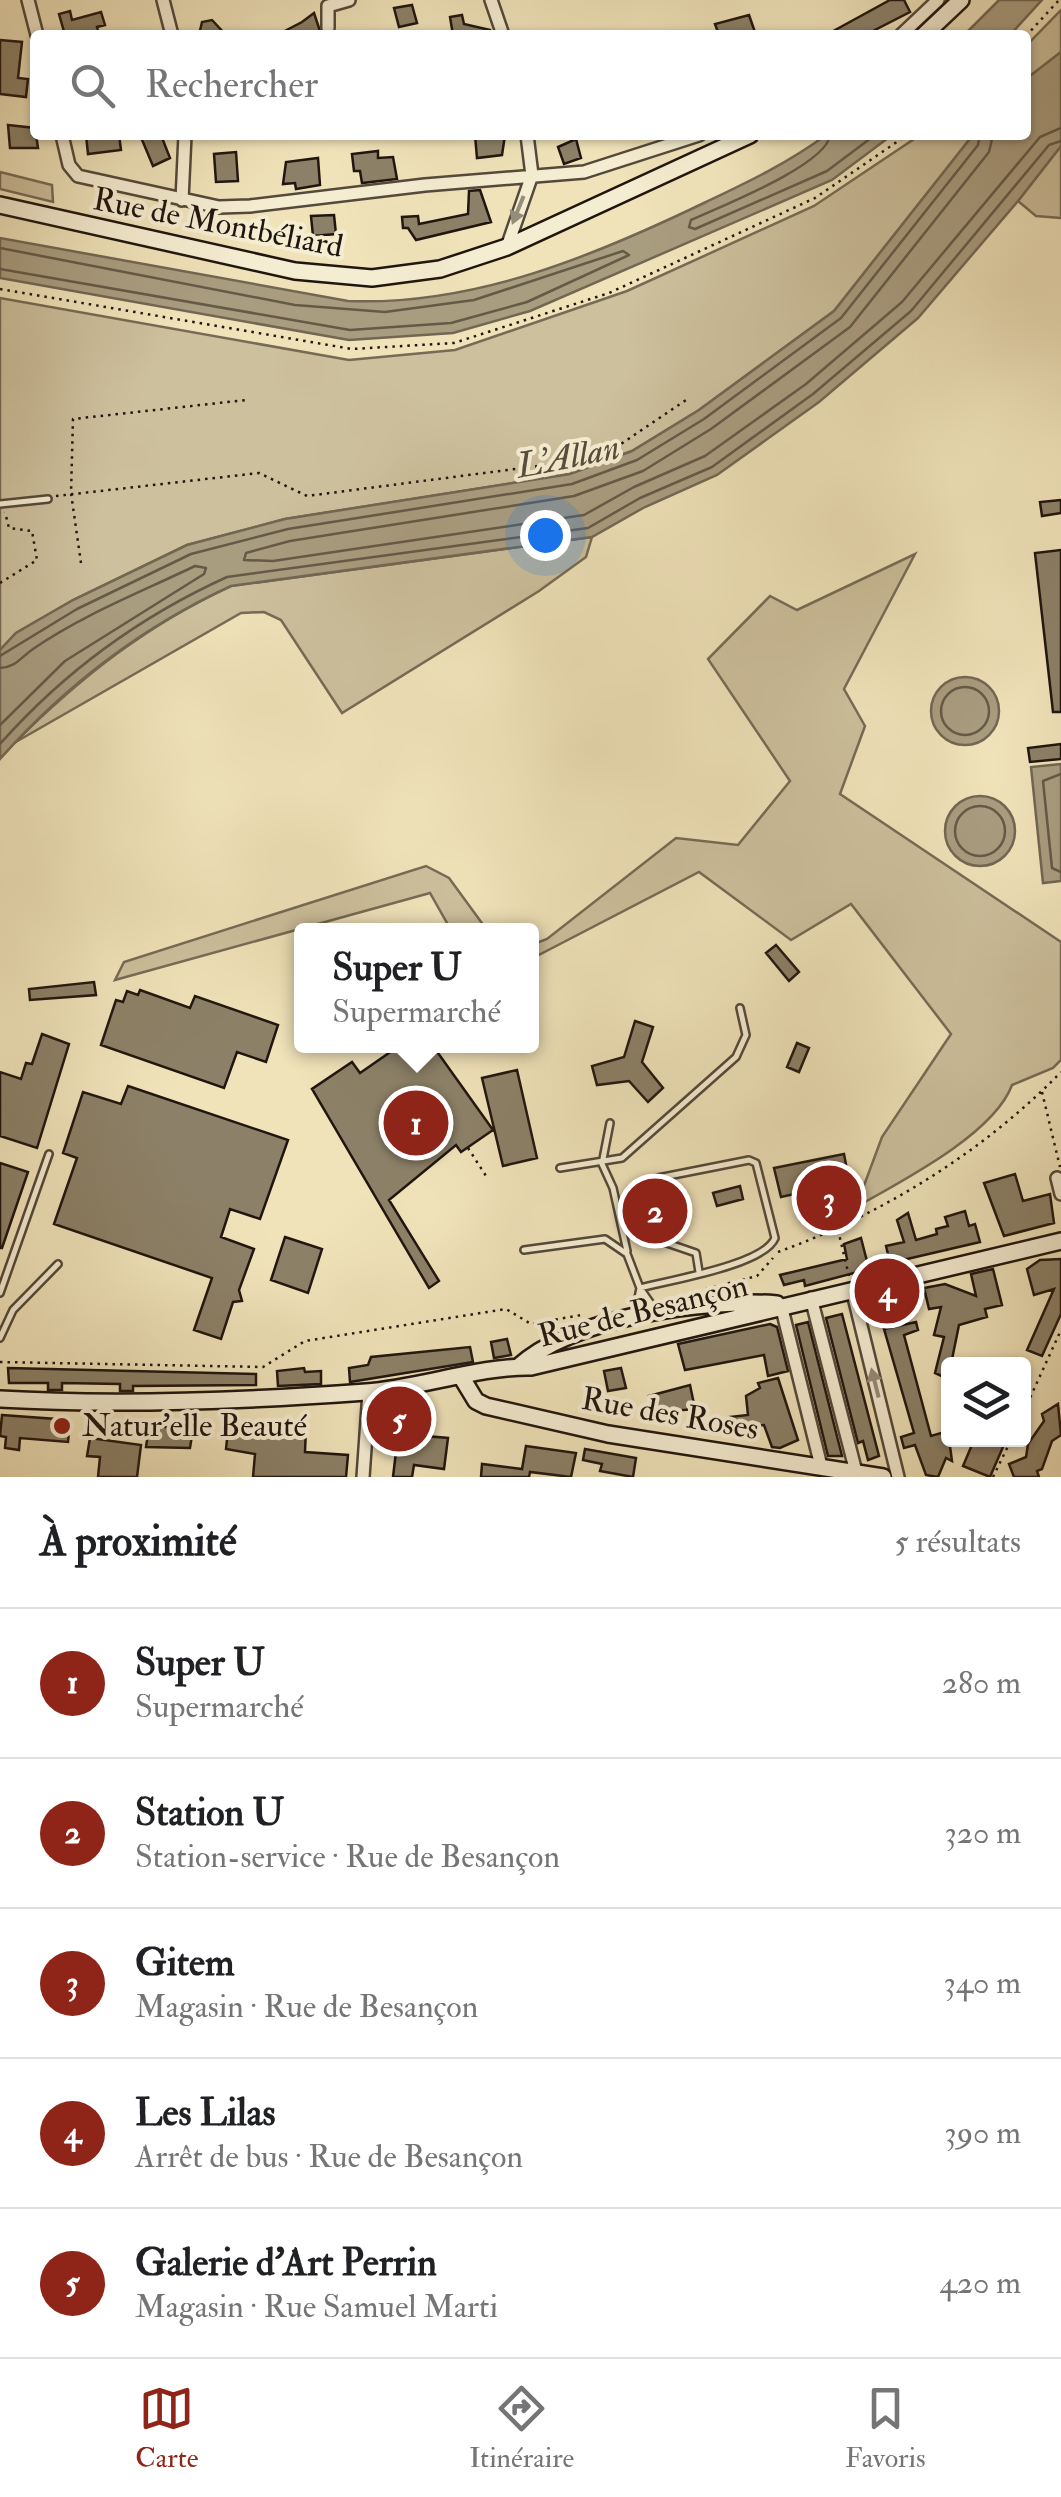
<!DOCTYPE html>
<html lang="fr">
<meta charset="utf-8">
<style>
:root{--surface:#fff;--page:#f6f6f6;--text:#202124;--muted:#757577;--line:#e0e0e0;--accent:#8f2418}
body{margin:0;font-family:"IM FELL Double Pica",serif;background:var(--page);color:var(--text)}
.controls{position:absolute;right:30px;bottom:30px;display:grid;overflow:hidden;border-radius:10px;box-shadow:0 2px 8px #0004}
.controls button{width:90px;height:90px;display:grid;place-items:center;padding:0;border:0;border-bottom:2px solid var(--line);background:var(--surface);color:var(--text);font:50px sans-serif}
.you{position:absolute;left:545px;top:535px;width:35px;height:35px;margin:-25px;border:8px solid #fff;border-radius:50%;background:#1a73e8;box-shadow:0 0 0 15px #1a73e833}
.badge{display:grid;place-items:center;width:65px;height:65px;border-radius:50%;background:var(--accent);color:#fff;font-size:32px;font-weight:700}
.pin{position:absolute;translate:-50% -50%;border:5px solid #fff;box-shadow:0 2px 10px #0006}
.popup{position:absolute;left:294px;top:923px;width:245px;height:130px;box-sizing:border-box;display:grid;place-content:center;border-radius:10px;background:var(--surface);filter:drop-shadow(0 2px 8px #0005);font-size:32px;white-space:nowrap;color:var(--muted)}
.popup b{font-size:38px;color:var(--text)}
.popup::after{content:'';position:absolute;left:50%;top:100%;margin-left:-20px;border:20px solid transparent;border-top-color:var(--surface)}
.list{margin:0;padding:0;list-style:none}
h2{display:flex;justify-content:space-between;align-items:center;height:130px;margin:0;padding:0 40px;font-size:42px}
h2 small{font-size:32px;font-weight:400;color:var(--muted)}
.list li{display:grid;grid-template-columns:65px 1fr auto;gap:30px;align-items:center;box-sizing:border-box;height:150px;padding:0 40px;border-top:2px solid var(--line)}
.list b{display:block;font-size:38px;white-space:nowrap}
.list p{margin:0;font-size:32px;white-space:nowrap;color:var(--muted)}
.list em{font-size:32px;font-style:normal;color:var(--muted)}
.icon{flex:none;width:55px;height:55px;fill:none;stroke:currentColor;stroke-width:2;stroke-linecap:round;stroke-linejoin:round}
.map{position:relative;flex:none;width:1061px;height:1477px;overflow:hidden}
.search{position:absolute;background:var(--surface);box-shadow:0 2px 8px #0004;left:30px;right:30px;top:30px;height:110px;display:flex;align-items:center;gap:25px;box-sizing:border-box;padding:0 35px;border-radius:10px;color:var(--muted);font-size:38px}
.sheet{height:880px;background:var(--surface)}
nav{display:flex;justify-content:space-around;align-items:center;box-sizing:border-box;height:140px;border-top:2px solid var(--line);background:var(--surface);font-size:28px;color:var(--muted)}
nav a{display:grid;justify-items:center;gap:5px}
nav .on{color:var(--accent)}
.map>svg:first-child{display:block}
.green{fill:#cdc09d;stroke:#766b56;stroke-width:2.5}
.water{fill:#a99d80;stroke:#726753;stroke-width:2.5}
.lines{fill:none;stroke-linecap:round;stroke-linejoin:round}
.shore{stroke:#645a48;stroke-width:2.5}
.building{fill:#8c8168;stroke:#20160f;stroke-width:2.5}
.lane-casing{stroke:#54493a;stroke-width:10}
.street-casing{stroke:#54493a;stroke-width:16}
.secondary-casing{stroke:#20160f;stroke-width:20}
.path{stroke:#20160f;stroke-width:2.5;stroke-dasharray:2.5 5;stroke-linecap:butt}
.lane{stroke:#f5edd2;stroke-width:5}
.street{stroke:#f5edd2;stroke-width:11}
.secondary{stroke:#f5edd2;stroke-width:15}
.oneway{fill:#958c7a}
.poi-dot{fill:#8f2418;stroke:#f5edd2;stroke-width:4}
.labels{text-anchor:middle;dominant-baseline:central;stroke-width:8;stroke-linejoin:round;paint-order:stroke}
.street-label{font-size:32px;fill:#20160f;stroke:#f5edd2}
.poi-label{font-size:32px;fill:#20160f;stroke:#f5edd2;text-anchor:start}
.water-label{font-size:35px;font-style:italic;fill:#574c3c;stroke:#f5edd2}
</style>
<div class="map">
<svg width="1061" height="1477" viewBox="0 0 1061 1477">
<rect width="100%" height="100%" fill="#f0e3ba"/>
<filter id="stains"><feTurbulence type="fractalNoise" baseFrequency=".002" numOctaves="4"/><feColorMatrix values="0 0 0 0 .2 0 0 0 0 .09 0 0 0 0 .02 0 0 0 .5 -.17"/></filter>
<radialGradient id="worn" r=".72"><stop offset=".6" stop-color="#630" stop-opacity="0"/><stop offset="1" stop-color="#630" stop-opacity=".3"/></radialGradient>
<path class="green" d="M 1061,10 L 1061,52 L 1026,79 L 1026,46 Z
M 920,135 L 973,135 L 834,311 L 699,410 L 632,451 L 570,474 L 285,519 L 187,545 L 73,600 L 16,633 L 0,650 L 0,298 L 349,360 L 455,350 L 627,291 L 814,206 Z
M 1061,146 L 1061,218 L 1036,216 L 1018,201 Z
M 0,172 L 52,185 L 53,202 L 0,189 Z
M 592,537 L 586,557 L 539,591 L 342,713 L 281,620 L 264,612 L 241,613 L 14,743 C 80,678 146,625 231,586 Z
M 915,554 L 844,689 L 865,726 L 840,794 L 1061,942 L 1061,1060 L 1053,1068 L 1012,1085 C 994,1134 902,1181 856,1207 L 882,1137 L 951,1034 L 851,904 L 791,940 L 699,872 L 531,959 L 531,945 L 547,939 L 676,838 L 738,845 L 790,781 L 708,659 L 770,596 L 797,610 Z
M 426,866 L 449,878 L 487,930 L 451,930 L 430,893 L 115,980 L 124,962 Z"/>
<path class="water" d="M 999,0 L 1042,0 L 1010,35 L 964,35 Z
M 1061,52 L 1061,146 L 1018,201 L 918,318 L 819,402 L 717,475 L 645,507 L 592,537 L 231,586 C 142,627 65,686 0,759 L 0,650 L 16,633 L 73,600 L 187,545 L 285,519 L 570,474 L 632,451 L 699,410 L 834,311 L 973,135 L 1026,135 L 1026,79 Z
M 826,135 L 892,135 L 832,180 L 530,311 L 453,333 L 349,340 L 0,278 L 0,238 L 348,301 C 474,306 594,256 706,202 C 748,182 788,163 826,135 Z
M931 711a34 34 0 1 1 68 0a34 34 0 1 1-68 0Z
M 1061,764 L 1061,881 L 1043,883 L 1031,767 Z
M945 831a35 35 0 1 1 70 0a35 35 0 1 1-70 0Z"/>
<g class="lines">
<path class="shore" d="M 830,135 C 827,165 719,207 691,220 L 689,227 L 695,229 L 827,171 L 875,135
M 993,135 L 989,152 L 850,327 L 711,429 L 643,471 L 574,496 L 290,541 L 246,553 L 244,560 L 273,561 L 584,515 L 634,487 L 705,456 L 806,384 L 902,302 L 1040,137 L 1061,128
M 0,248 L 295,305 L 385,312 L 474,300 L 623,251 L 629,255 L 527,302 L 451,323 L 350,330 L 0,269
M 0,656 L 77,609 L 191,554 L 288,529 L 572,484 L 637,460 L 704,419 L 841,318 L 978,145 L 980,135
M 0,668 C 16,667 20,658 33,649 C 82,615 141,592 195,566 L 206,568 L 204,574 L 65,661 L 0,725
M941 711a24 24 0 1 1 48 0a24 24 0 1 1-48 0Z
M 0,744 C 63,673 141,616 227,577 L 588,528 L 640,498 L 712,467 L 813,394 L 911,311 L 1049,145 L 1061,141
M 1061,774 L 1043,781 L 1052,868 L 1061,872
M955 831a25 25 0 1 1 50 0a25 25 0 1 1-50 0Z"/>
</g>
<path class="building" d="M 890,0 L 904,0 L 910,12 L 875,30 L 878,35 L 826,35 Z
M 412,5 L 417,23 L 399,27 L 394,8 Z
M 70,11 L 72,20 L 101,12 L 105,25 L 97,27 L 99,35 L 65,35 L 59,14 Z
M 314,13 L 321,34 L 277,35 L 302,22 Z
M 462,15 L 464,24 L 490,30 L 490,35 L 453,35 L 450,17 Z
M 749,15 L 756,35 L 719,35 L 715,24 Z
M 212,20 L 226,35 L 199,35 L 202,22 Z
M 0,40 L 22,42 L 18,78 L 28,79 L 26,97 L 0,94 Z
M 8,125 L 35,128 L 38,148 L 10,148 Z
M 86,135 L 119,135 L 121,150 L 88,154 Z
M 140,135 L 161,135 L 170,158 L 153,166 Z
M 475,135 L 505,135 L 502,155 L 477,158 Z
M 576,139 L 581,158 L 564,164 L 558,147 Z
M 378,151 L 378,158 L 393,157 L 397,179 L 362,183 L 360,171 L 354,171 L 352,154 Z
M 236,152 L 238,181 L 216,182 L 214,154 Z
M 318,158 L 320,185 L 296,189 L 295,183 L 283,184 L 286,162 Z
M 480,190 L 491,222 L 416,240 L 408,228 L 403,228 L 402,217 L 418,216 L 419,224 L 468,214 L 469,191 Z
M 334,215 L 336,234 L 313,236 L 311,216 Z
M 1061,500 L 1061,513 L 1042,516 L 1040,502 Z
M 1061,550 L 1061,712 L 1053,712 L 1035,553 Z
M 1061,744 L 1061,759 L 1030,762 L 1028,748 Z
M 776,945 L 799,972 L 789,981 L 766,953 Z
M 94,982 L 96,995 L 30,1000 L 29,989 Z
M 140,990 L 190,1008 L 195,996 L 278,1025 L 266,1062 L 237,1052 L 224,1088 L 101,1045 L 116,1000 L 123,1002 L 127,991 L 138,995 Z
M 635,1021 L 653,1027 L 642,1062 L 663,1088 L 648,1102 L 629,1081 L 597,1085 L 592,1066 L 624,1057 Z
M 42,1034 L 69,1044 L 37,1148 L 0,1136 L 0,1072 L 21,1079 L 26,1063 L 32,1064 Z
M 797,1043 L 809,1048 L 799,1072 L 787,1067 Z
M 399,1046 L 433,1046 L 493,1130 L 461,1152 L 456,1145 L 389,1200 L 439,1281 L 429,1288 L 312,1089 L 352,1062 L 360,1073 Z
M 517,1070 L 537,1158 L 503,1166 L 482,1078 Z
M 128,1086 L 288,1140 L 260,1219 L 230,1209 L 221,1237 L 254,1249 L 239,1290 L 242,1301 L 233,1302 L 221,1339 L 194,1330 L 212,1278 L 54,1224 L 77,1158 L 63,1153 L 83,1092 L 121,1104 Z
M 844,1154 L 854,1207 L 828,1222 L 821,1188 L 781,1197 L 774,1168 Z
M 0,1163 L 28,1172 L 2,1248 L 0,1248 Z
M 1015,1174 L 1023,1201 L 1050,1194 L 1054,1223 L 1004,1236 L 984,1183 Z
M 740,1186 L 743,1199 L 717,1206 L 713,1193 Z
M 965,1211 L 969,1226 L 975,1224 L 980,1242 L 890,1263 L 886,1246 L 904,1242 L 897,1220 L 908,1213 L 916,1240 L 937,1234 L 936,1229 L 948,1226 L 945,1217 Z
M 285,1237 L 322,1249 L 308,1293 L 271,1280 Z
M 861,1238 L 869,1269 L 805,1286 L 804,1280 L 784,1285 L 780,1275 L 847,1259 L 844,1244 Z
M 1061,1259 L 1061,1314 L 1042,1356 L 1027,1350 L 1054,1289 L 1034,1295 L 1027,1269 L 1040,1260 Z
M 993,1269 L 1002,1305 L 985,1309 L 987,1317 L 959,1325 L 948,1379 L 935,1373 L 944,1337 L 934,1335 L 941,1307 L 929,1309 L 924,1288 L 945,1284 L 976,1296 L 971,1274 Z
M 842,1314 L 879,1456 L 868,1460 L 863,1441 L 858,1443 L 826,1318 Z
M 808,1322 L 842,1456 L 828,1456 L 796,1325 Z
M 916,1322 L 918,1330 L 904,1335 L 931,1436 L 948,1431 L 952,1461 L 946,1458 L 938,1477 L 926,1475 L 915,1445 L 904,1448 L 901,1437 L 914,1433 L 884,1329 Z
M 770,1324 L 777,1327 L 788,1371 L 768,1376 L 764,1355 L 685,1370 L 678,1344 Z
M 507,1339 L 511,1355 L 494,1358 L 491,1342 Z
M 470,1347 L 473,1362 L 350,1382 L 349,1368 L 368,1365 L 371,1357 Z
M 8,1368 L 256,1374 L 256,1385 L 133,1386 L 133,1391 L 120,1391 L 120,1384 L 62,1383 L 62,1390 L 48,1390 L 48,1383 L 9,1383 Z
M 304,1368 L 305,1372 L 321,1371 L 321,1384 L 278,1386 L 277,1371 Z
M 621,1368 L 626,1388 L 608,1391 L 604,1371 Z
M 778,1378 L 798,1440 L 780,1448 L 772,1447 L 764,1425 L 730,1429 L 729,1417 L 748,1415 L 746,1396 L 760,1388 L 758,1383 Z
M 690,1385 L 695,1409 L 652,1413 L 649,1396 Z
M 407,1404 L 418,1406 L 414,1435 L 448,1438 L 444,1469 L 414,1465 L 412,1477 L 393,1477 L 398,1435 L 387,1433 L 389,1411 Z
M 1058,1404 L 1061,1435 L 1052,1441 L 1042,1469 L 1037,1471 L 1039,1477 L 1014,1477 L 1009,1464 L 1026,1457 L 1028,1444 L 1044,1421 L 1042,1414 Z
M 2,1415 L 70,1420 L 68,1442 L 20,1438 L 19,1450 L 5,1448 L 6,1437 L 0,1436 Z
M 149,1426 L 193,1429 L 190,1448 L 146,1447 Z
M 306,1427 L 305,1452 L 348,1455 L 346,1477 L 253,1477 L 255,1454 L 226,1449 L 228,1430 Z
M 90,1438 L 141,1445 L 137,1477 L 98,1477 L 100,1457 L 87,1456 Z
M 974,1440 L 1006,1440 L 990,1477 L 963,1466 Z
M 526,1446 L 576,1453 L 571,1477 L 530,1472 L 529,1477 L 481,1477 L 482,1464 L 522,1469 Z
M 585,1449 L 636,1458 L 633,1477 L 600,1471 L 602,1464 L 583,1460 Z"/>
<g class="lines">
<g class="lane-casing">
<path id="lane" d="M 0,504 L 48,499
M 610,1123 L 602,1164 L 613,1188 L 627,1251
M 560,1168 L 622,1158 L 736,1057 L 746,1035 L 740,1008
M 524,1250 L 605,1239 L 627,1254 L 640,1288 C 670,1280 764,1265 775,1238 L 756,1163 L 749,1160 L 653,1179 L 661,1241 L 696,1253 L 699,1272
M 0,1293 L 49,1154
M 635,1313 L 640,1288 L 656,1311
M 0,1338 L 13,1310 L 58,1264"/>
</g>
<g class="street-casing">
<path id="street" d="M 28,0 L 37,35
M 163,0 L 172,35
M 491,0 L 503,35
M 328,28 L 328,6 L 349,0
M 901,35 L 938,0
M 62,135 L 69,165 L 78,176 L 219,207 L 250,206 L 425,185 L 584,172 L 699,135
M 182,200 L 185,135
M 507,247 L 532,175 L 527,135
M 1057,1178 L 1061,1194
M 852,1289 L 898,1477
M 811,1298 L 856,1472
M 781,1305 L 821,1466
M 363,1477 L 369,1392"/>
</g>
<g class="secondary-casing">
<path id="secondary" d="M 924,35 L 961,0
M 0,205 L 295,271 L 372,278 L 440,269 L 507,247 L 750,135
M 518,1367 C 573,1317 705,1298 777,1304
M 462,1378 L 476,1401 L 486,1406 L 608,1434 L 883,1477
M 0,1399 C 122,1406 244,1401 366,1392 C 420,1388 479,1366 531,1367 L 1061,1241"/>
</g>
<path class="path" d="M 1026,36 L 1059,0
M 0,289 L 352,349 L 454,343 L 609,293 L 815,198 L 907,135
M 56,496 L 259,473 L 307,496 L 569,462 L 618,446 L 689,398
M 81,563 L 71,493 L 73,419 L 246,400
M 0,583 L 37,560 L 32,531 L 9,528 L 5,512
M 1042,1092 L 1060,1167
M 468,1148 L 488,1179
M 838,1230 L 849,1276
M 778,1252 C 883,1214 983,1152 1061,1072
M 706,1289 L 757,1276 L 773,1258
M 0,1362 L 263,1367 L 305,1341 L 506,1309 L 531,1324 L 581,1315
M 1024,1411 L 1061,1330
M 993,1477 L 1011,1440"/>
<use href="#lane" class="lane"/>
<use href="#street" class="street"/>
<use href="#secondary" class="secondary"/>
</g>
<defs><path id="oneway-solid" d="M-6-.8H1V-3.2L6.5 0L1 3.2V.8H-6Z" transform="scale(2.5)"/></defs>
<g class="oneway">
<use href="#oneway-solid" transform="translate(518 210) rotate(112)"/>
<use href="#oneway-solid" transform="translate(875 1383) rotate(-104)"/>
</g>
<circle class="poi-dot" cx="62" cy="1426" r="10"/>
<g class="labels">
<g class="street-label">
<text transform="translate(218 223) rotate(11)">Rue de Montbéliard</text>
<text transform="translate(643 1311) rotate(-14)">Rue de Besançon</text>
<text transform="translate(670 1414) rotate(10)">Rue des Roses</text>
</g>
<g class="poi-label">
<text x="82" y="1426">Natur'elle Beauté</text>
</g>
<g class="water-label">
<text transform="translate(568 457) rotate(-11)">L'Allan</text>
</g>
</g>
<rect width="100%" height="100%" filter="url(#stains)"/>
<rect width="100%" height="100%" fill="url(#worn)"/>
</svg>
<div class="controls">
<button><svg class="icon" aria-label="layers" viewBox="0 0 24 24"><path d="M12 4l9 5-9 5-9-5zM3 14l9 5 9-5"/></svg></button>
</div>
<div class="you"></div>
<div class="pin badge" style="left:416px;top:1123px">1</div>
<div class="popup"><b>Super U</b>Supermarché</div>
<div class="pin badge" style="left:655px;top:1211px">2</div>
<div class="pin badge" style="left:829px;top:1198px">3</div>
<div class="pin badge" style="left:887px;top:1291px">4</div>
<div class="pin badge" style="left:399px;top:1419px">5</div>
<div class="search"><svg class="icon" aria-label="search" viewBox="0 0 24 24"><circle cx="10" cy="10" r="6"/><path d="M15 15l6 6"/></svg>Rechercher</div>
</div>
<section class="sheet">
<h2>À proximité<small>5 résultats</small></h2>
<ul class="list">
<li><span class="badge">1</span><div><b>Super U</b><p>Supermarché</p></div><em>280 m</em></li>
<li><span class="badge">2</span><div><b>Station U</b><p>Station-service · Rue de Besançon</p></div><em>320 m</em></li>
<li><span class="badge">3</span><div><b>Gitem</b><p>Magasin · Rue de Besançon</p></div><em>340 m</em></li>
<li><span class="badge">4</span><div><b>Les Lilas</b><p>Arrêt de bus · Rue de Besançon</p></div><em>390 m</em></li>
<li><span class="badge">5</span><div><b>Galerie d'Art Perrin</b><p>Magasin · Rue Samuel Marti</p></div><em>420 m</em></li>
</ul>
</section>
<nav>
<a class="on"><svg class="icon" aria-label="map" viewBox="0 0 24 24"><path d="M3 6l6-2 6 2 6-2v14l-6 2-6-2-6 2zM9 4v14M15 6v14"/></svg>Carte</a>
<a><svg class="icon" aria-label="directions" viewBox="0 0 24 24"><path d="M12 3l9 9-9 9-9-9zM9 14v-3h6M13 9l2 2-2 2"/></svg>Itinéraire</a>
<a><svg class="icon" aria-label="saved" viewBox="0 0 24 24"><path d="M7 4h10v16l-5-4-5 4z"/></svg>Favoris</a>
</nav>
